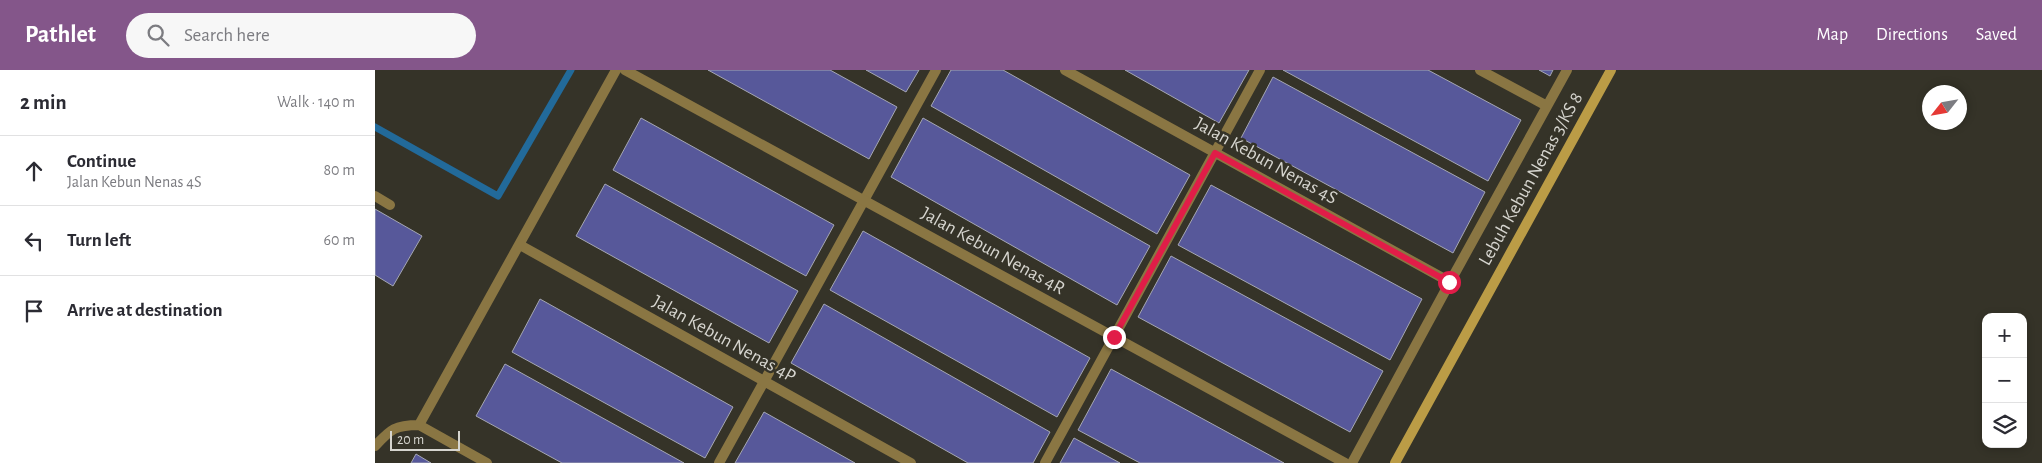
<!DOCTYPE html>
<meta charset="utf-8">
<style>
:root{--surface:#fff;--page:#f7f7f7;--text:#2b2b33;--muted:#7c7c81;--line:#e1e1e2;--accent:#84568a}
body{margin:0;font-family:"Alegreya Sans",sans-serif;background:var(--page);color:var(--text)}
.controls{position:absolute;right:15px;bottom:15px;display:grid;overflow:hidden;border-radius:10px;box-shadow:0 2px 8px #0003}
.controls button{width:45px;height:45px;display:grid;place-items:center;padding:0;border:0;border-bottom:1px solid var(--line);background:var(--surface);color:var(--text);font:25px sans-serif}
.compass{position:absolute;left:1547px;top:15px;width:45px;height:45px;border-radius:50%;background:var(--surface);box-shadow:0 2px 8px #0003;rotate:239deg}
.scale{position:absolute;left:15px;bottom:12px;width:70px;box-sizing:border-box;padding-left:5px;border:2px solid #d6d5cf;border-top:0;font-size:14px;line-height:18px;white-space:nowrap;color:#d6d5cf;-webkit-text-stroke:4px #353328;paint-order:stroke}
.stop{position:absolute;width:15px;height:15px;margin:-11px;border:4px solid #e11d48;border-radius:50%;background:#fff}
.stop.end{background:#e11d48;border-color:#fff;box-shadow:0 1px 5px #0008}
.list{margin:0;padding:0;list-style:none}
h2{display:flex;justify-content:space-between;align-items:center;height:65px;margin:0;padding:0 20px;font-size:21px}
h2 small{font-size:16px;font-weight:400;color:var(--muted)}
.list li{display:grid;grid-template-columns:32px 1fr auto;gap:15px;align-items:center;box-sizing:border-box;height:70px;padding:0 20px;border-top:1px solid var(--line)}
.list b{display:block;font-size:19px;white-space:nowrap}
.list p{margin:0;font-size:16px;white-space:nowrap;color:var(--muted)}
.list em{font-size:16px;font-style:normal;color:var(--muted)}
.icon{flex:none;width:28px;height:28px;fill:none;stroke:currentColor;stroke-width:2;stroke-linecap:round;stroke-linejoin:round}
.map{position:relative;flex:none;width:1667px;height:393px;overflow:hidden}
header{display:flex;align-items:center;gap:30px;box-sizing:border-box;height:70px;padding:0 25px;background:var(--accent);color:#fff}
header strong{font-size:24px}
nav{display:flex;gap:28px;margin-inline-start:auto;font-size:18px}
.search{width:350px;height:45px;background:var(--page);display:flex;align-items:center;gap:12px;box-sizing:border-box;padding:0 18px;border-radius:28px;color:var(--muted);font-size:19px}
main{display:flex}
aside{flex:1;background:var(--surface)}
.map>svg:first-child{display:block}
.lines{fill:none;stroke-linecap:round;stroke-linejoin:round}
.stream{stroke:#226a9a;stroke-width:7}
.building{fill:#57589a;stroke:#a5a7b3}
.lane{stroke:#8a7643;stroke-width:10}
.street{stroke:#8a7643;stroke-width:10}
.secondary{stroke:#bb9c46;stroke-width:10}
.route{stroke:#e11d48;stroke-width:6}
.labels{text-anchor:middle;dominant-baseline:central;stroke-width:5;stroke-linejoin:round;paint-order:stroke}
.street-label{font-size:19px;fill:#d6d5cf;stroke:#353328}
</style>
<header>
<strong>Pathlet</strong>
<div class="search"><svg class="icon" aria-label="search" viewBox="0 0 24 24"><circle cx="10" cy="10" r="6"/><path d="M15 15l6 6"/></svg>Search here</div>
<nav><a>Map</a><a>Directions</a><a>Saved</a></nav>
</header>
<main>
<aside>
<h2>2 min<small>Walk · 140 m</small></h2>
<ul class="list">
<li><svg class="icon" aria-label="ahead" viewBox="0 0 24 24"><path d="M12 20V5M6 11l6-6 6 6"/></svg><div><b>Continue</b><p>Jalan Kebun Nenas 4S</p></div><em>80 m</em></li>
<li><svg class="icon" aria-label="left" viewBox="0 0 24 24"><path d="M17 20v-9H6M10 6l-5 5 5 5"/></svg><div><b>Turn left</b></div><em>60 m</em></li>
<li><svg class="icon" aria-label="arrive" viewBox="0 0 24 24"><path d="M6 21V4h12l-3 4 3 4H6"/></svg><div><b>Arrive at destination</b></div></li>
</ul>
</aside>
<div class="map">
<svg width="1667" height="393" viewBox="0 0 1667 393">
<rect width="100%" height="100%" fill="#353328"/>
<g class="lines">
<path class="stream" d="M 0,57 L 123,126 L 196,0"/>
</g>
<path class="building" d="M 333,0 L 455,0 L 522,37 L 494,89 Z
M 491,0 L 544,0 L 531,22 Z
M 576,0 L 628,0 L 815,105 L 782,164 L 556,36 Z
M 750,0 L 874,0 L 844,53 Z
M 908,0 L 1053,0 L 1146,50 L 1113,111 Z
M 1164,0 L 1178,0 L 1175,6 Z
M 898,7 L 1110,122 L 1078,183 L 866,68 Z
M 266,48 L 459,155 L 431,206 L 238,100 Z
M 548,48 L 775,176 L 742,235 L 516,107 Z
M 230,114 L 423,221 L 394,273 L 201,166 Z
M 836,115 L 1047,229 L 1015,290 L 803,175 Z
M 0,139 L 47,166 L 18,216 L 0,205 Z
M 488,161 L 715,288 L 682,347 L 455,220 Z
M 796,186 L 1008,301 L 975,362 L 763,247 Z
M 165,229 L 358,337 L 330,388 L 137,282 Z
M 449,234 L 675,362 L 658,393 L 593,393 L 416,293 Z
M 130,294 L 309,393 L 187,393 L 101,346 Z
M 736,299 L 909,393 L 765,393 L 703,360 Z
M 389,342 L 480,393 L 360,393 Z
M 699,368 L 745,393 L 685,393 Z
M 41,384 L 56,393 L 36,393 Z"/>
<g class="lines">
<path class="lane" d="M 344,393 L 561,0
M 670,393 L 885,0"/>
<path class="street" d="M 250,0 L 970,393
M 690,0 L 1075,212
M 1105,0 L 1172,36
M 0,126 L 15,135
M 145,175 L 536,393
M 44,355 L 241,0
M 44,355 L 112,393
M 0,376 C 16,359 20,355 44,355
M 977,393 L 1075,212 L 1192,0"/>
<path class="secondary" d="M 1020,393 L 1236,0"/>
</g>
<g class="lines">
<path class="route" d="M 739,267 L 840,83 L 1074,212"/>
</g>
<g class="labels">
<g class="street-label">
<text transform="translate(891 91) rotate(29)">Jalan Kebun Nenas 4S</text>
<text transform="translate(1156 109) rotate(-61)">Lebuh Kebun Nenas 3/KS 8</text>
<text transform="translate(618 181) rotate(29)">Jalan Kebun Nenas 4R</text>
<text transform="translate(349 269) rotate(29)">Jalan Kebun Nenas 4P</text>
</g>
</g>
</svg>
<div class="controls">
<button>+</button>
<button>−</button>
<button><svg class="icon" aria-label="layers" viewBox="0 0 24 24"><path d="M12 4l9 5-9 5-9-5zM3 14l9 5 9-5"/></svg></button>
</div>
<svg class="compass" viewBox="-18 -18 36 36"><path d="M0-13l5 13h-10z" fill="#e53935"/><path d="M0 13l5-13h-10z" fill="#7c7c81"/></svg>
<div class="scale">20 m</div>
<div class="stop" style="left:1074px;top:212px"></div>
<div class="stop end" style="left:739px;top:267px"></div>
</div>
</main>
